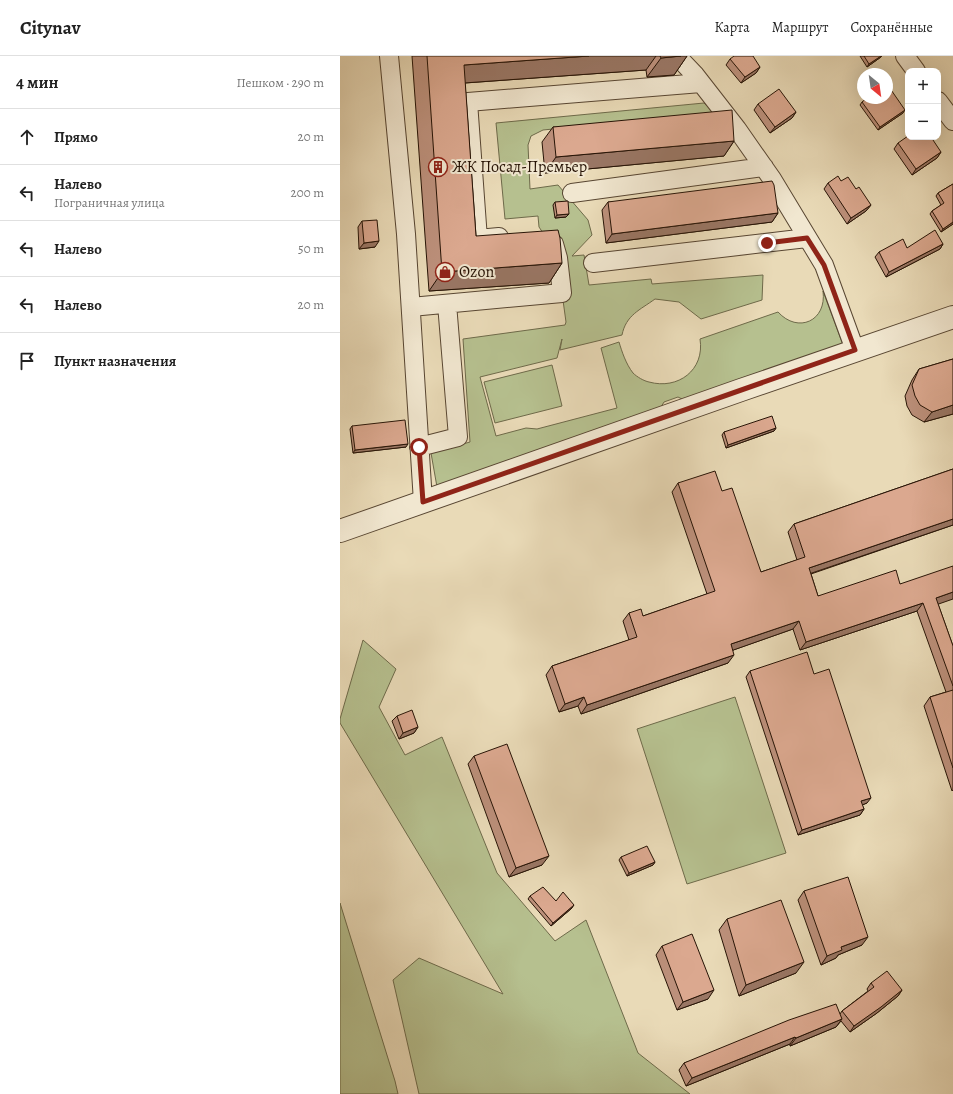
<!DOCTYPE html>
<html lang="ru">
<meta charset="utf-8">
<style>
:root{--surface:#fff;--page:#f6f6f6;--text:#222;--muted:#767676;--line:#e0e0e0}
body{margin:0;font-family:Alegreya,serif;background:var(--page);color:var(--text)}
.controls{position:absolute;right:12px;top:12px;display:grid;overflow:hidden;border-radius:8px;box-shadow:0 4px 16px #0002}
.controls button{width:36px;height:36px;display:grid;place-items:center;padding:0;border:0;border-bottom:1px solid var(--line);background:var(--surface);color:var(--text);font:20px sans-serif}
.compass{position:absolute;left:517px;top:12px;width:36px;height:36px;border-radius:50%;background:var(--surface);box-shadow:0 4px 16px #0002;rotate:151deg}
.stop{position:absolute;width:12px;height:12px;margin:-9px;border:3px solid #8f2418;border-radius:50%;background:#fff}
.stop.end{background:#8f2418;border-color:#fff;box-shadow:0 1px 4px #0008}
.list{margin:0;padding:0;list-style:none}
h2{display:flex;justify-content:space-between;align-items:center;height:52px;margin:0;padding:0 16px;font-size:17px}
h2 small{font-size:13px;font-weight:400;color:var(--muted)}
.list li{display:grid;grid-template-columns:26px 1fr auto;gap:12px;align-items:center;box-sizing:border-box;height:56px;padding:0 16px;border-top:1px solid var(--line)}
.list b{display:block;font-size:15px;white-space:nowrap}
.list p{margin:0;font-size:13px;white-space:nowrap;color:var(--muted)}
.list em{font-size:13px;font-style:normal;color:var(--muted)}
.icon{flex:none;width:22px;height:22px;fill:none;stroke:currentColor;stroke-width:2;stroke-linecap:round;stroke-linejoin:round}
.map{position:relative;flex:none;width:613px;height:1038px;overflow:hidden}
header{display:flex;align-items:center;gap:24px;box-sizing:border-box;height:56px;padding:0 20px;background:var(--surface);border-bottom:1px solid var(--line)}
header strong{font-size:19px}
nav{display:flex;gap:22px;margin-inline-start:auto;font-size:14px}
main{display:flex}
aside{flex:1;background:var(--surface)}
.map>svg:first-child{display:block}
.green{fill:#b6c08f;stroke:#6e6a4a}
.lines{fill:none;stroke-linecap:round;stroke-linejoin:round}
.minor-casing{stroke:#584632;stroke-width:20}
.tertiary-casing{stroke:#584632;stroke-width:24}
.minor{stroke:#f1e7d0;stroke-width:18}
.tertiary{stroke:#f1e7d0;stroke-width:22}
.wall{fill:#bc907b;stroke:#271406}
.shaded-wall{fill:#997664;stroke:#271406}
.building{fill:#dba88f;stroke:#271406}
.route{stroke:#8f2418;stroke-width:5}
.labels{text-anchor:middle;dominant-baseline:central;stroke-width:4;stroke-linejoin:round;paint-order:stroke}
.poi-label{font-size:16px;fill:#271406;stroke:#f1e7d0;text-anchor:start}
</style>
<header>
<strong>Citynav</strong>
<nav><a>Карта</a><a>Маршрут</a><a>Сохранённые</a></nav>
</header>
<main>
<aside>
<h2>4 мин<small>Пешком · 290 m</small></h2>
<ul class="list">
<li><svg class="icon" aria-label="ahead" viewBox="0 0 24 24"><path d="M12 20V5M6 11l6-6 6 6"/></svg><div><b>Прямо</b></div><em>20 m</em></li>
<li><svg class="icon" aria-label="left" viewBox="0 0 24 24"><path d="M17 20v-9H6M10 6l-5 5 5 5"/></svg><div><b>Налево</b><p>Пограничная улица</p></div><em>200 m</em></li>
<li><svg class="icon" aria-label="left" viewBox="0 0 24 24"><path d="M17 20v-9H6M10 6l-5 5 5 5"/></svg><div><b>Налево</b></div><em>50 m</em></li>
<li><svg class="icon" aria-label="left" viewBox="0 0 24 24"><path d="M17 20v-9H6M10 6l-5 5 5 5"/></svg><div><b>Налево</b></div><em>20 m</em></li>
<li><svg class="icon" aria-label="arrive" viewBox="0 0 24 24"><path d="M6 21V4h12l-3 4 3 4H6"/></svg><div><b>Пункт назначения</b></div></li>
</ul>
</aside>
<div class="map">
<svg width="613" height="1038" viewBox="0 0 613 1038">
<rect width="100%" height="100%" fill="#e9dab7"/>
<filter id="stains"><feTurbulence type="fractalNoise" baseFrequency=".005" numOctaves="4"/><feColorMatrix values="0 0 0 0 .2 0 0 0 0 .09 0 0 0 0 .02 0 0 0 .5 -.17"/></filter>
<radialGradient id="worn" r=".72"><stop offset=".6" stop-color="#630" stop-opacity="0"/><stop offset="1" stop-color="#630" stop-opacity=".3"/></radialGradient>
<path class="green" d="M 364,47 L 374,57 L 203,74 L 191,80 L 188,89 L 190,133 L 218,129 L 248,164 L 252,179 L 232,200 L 244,199 L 249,229 L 311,223 L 312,228 L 423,219 L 422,244 L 361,263 L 339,246 L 315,243 C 300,254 286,259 282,279 L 220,294 L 222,283 L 217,302 L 140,321 L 156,380 L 186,372 L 197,373 L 277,352 L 261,292 L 279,286 C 282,296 286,308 293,317 C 297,321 304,325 309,326 C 338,334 365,314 360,283 L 438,256 C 458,278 487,265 483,235 L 503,289 L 344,344 L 338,341 L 324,346 L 321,351 L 97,431 L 91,397 L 130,386 L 123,283 L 225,269 L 226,266 L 222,237 L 203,177 L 199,171 L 198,160 L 165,163 L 156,67 Z
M 212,309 L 222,350 L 155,367 L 144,326 Z
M 23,584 L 56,613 L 39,651 L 65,699 L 102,681 L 157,817 L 215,885 L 246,864 L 298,997 L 350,1038 L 79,1038 L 53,924 L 79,902 L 163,938 L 0,667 L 0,663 Z
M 395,641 L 446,797 L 347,828 L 297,673 Z
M 0,847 L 55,1025 L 58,1038 L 0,1038 Z"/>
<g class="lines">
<g class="minor-casing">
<path id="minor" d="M 49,0 L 66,178 L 83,446
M 337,0 L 355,19 L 397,73 L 432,123 L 484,209 L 515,294
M 565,0 L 576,15
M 598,45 L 613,65
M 232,137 L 424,111
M 159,181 L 138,183 L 128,46 L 361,27
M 253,207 L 467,182
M 71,251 L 222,237 L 218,202 L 214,188
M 79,391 L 118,381 L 107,248"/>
</g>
<g class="tertiary-casing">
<path id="tertiary" d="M 0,475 L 401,334 L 613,261"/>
</g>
<use href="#minor" class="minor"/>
<use href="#tertiary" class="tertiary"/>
</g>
<path class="wall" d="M 72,0 L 347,0 L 334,19 L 307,21 L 306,14 L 125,27 L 136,180 L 222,207 L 209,227 L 89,235 Z
M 520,0 L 542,0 L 541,1 L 527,11 Z
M 390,3 L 420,11 L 416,17 L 401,27 L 386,9 Z
M 522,46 L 563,57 L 538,74 L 520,49 Z
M 418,48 L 456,56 L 452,62 L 430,77 L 414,54 Z
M 213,71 L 394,85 L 384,100 L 205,117 L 202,86 Z
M 558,87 L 601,96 L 597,102 L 572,119 L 554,93 Z
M 501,125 L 516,133 L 531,149 L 526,155 L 507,168 L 484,133 L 488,127 Z
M 613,128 L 613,168 L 601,176 L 590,158 L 592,155 L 601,149 L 596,140 L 598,137 Z
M 215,146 L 229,158 L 226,161 L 215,162 L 213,149 Z
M 268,146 L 438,157 L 432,166 L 266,187 L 262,154 Z
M 22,165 L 35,191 L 19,193 L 18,171 Z
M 603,188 L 600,193 L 546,221 L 535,201 L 539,196 Z
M 613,303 L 613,358 L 584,366 L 572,359 L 567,350 L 565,340 L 572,324 L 579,313 Z
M 12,370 L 66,391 L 13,397 L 10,373 Z
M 436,372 L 434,375 L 386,392 L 382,379 L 384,376 Z
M 613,413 L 613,469 L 471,518 L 478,540 L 560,528 L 598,548 L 613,590 L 613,734 L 612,735 L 584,650 L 590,641 L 606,636 L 577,555 L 460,594 L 453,573 L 393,594 L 388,607 L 241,658 L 238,650 L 219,656 L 206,619 L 212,610 L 289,584 L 283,565 L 289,557 L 303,560 L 367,538 L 332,436 L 338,427 L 382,435 L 421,516 L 457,504 L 448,476 L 454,468 Z
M 410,615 L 474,618 L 527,747 L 522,749 L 524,753 L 520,759 L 458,779 L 406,621 Z
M 57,660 L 78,671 L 74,677 L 59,683 L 52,665 Z
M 134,700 L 202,809 L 169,821 L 128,708 Z
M 281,801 L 315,806 L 313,809 L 287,820 L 279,804 Z
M 464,835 L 522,889 L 498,899 L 496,902 L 481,909 L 458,844 Z
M 190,840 L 232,852 L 211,870 L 188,843 Z
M 387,863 L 456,917 L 399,940 L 379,874 Z
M 322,890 L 368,943 L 337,954 L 316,899 Z
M 531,927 L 562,934 L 558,940 L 537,957 L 510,976 L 501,965 L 496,971 L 450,990 L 450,988 L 346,1030 L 339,1014 L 344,1007 L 500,958 L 502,955 L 528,935 L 527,933 Z"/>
<path class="shaded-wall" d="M 249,0 L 316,0 L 306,14 L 110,28 L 124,9 Z
M 341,0 L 347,0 L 334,19 L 307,21 L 321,2 Z
M 541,0 L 542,0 L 541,1 L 527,11 L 529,8 Z
M 420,11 L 416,17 L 401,27 L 405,21 Z
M 565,54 L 563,57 L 538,74 L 540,71 Z
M 456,56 L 452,62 L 430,77 L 435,71 Z
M 394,85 L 384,100 L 205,117 L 216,101 Z
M 601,96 L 597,102 L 572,119 L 576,113 Z
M 531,149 L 526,155 L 507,168 L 511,162 Z
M 438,157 L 432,166 L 266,187 L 272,178 Z
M 229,158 L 226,161 L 215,162 L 217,159 Z
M 613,166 L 613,168 L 601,176 L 603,173 Z
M 39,185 L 35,191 L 19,193 L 24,187 Z
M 603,188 L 600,193 L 546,221 L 549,216 Z
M 222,207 L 209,227 L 89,235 L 102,216 Z
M 613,349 L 613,358 L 584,366 L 592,356 Z
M 436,372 L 434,375 L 386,392 L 388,389 Z
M 68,388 L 66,391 L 13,397 L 15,394 Z
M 613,463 L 613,469 L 463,520 L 469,512 Z
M 613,536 L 613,543 L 590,551 L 596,542 Z
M 583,547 L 577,555 L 460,594 L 466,586 Z
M 459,565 L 453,573 L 385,597 L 391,588 Z
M 394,599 L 388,607 L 241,658 L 247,649 Z
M 244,641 L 238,650 L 219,656 L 225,648 Z
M 78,671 L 74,677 L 59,683 L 63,677 Z
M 531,742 L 527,747 L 517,751 L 521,745 Z
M 524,753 L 520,759 L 458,779 L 462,774 Z
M 209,800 L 202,809 L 169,821 L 176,812 Z
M 315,806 L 313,809 L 287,820 L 289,817 Z
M 234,849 L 232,852 L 211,870 L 213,867 Z
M 528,881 L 522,889 L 498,899 L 496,902 L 481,909 L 487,900 L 501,891 Z
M 464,906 L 456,917 L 399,940 L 406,929 Z
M 374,934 L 368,943 L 337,954 L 343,946 Z
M 562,934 L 558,940 L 537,957 L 510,976 L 514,970 Z
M 502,963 L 496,971 L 450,990 L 456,982 Z
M 455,981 L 450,988 L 346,1030 L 352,1022 Z"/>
<path class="building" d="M 87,0 L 249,0 L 124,9 L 136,180 L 218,174 L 220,182 L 222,207 L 102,216 Z
M 320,0 L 341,0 L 321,2 Z
M 394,0 L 413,0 L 420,11 L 405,21 L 390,3 Z
M 524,0 L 541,0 L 529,8 Z
M 547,28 L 565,54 L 540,71 L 522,46 L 527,42 L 547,42 Z
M 439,33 L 456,56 L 435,71 L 418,48 Z
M 392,54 L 394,85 L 216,101 L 213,71 Z
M 568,80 L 568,81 L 591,81 L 601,96 L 576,113 L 558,87 Z
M 498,120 L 501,125 L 508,121 L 516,133 L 519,131 L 531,149 L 511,162 L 488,127 Z
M 432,125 L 434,129 L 438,157 L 272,178 L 268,146 Z
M 613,128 L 613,166 L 603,173 L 592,155 L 604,147 L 598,137 Z
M 228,145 L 229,158 L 217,159 L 215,146 Z
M 37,164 L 39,185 L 24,187 L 22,165 Z
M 595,174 L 603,188 L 549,216 L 539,196 L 563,183 L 567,192 Z
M 613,303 L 613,349 L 592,356 L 580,349 L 575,340 L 572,329 L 579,313 Z
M 432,360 L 436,372 L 388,389 L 384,376 Z
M 65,364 L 68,388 L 15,394 L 12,370 Z
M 613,413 L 613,463 L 469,512 L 478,540 L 556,514 L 560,528 L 613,510 L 613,536 L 596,542 L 613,590 L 613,630 L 583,547 L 466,586 L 459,565 L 391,588 L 394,599 L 247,649 L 244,641 L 225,648 L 212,610 L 297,581 L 289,557 L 301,553 L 303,560 L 375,535 L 338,427 L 375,415 L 382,435 L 392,432 L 421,516 L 465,501 L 454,468 Z
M 467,596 L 474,618 L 489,613 L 531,742 L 521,745 L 524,753 L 462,774 L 410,615 Z
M 613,634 L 613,712 L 590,641 Z
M 72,654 L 78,671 L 63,677 L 57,660 Z
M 167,688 L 209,800 L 176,812 L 134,700 Z
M 307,790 L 315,806 L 289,817 L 281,801 Z
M 508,821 L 528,881 L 501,891 L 502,894 L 487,900 L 464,835 Z
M 203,831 L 216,845 L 223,836 L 234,849 L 213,867 L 190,840 Z
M 441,844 L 464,906 L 406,929 L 387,863 Z
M 352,878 L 374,934 L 343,946 L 322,890 Z
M 547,915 L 562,934 L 541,951 L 514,970 L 502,955 L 534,931 L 531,927 Z
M 496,948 L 502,963 L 456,982 L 455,981 L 352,1022 L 344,1007 L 449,964 Z"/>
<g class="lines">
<path class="route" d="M 79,391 L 83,446 L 515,294 L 484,209 L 467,182 L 427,187"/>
</g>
<defs>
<g id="building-ring" transform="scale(1)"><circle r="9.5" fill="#f1e7d0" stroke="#8f2418" stroke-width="1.5"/><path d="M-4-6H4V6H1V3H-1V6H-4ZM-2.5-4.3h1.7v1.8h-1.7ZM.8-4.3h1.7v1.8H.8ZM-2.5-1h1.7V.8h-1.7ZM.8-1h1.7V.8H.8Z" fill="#8f2418"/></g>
<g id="shop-ring" transform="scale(1)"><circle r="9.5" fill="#f1e7d0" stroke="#8f2418" stroke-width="1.5"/><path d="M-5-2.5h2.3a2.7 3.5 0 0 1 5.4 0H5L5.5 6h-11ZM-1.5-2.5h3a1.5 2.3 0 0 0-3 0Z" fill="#8f2418"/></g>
</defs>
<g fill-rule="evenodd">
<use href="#building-ring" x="98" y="111"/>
<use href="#shop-ring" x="105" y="216"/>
</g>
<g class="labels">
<g class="poi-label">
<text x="112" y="111">ЖК Посад-Премьер</text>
<text x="119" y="216">Ozon</text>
</g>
</g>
<rect width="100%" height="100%" filter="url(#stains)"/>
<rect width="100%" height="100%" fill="url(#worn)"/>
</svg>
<div class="controls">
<button>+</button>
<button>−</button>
</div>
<svg class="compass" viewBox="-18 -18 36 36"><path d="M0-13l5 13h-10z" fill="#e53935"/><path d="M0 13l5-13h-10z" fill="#767676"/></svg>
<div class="stop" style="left:79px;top:391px"></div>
<div class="stop end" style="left:427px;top:187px"></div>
</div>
</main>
